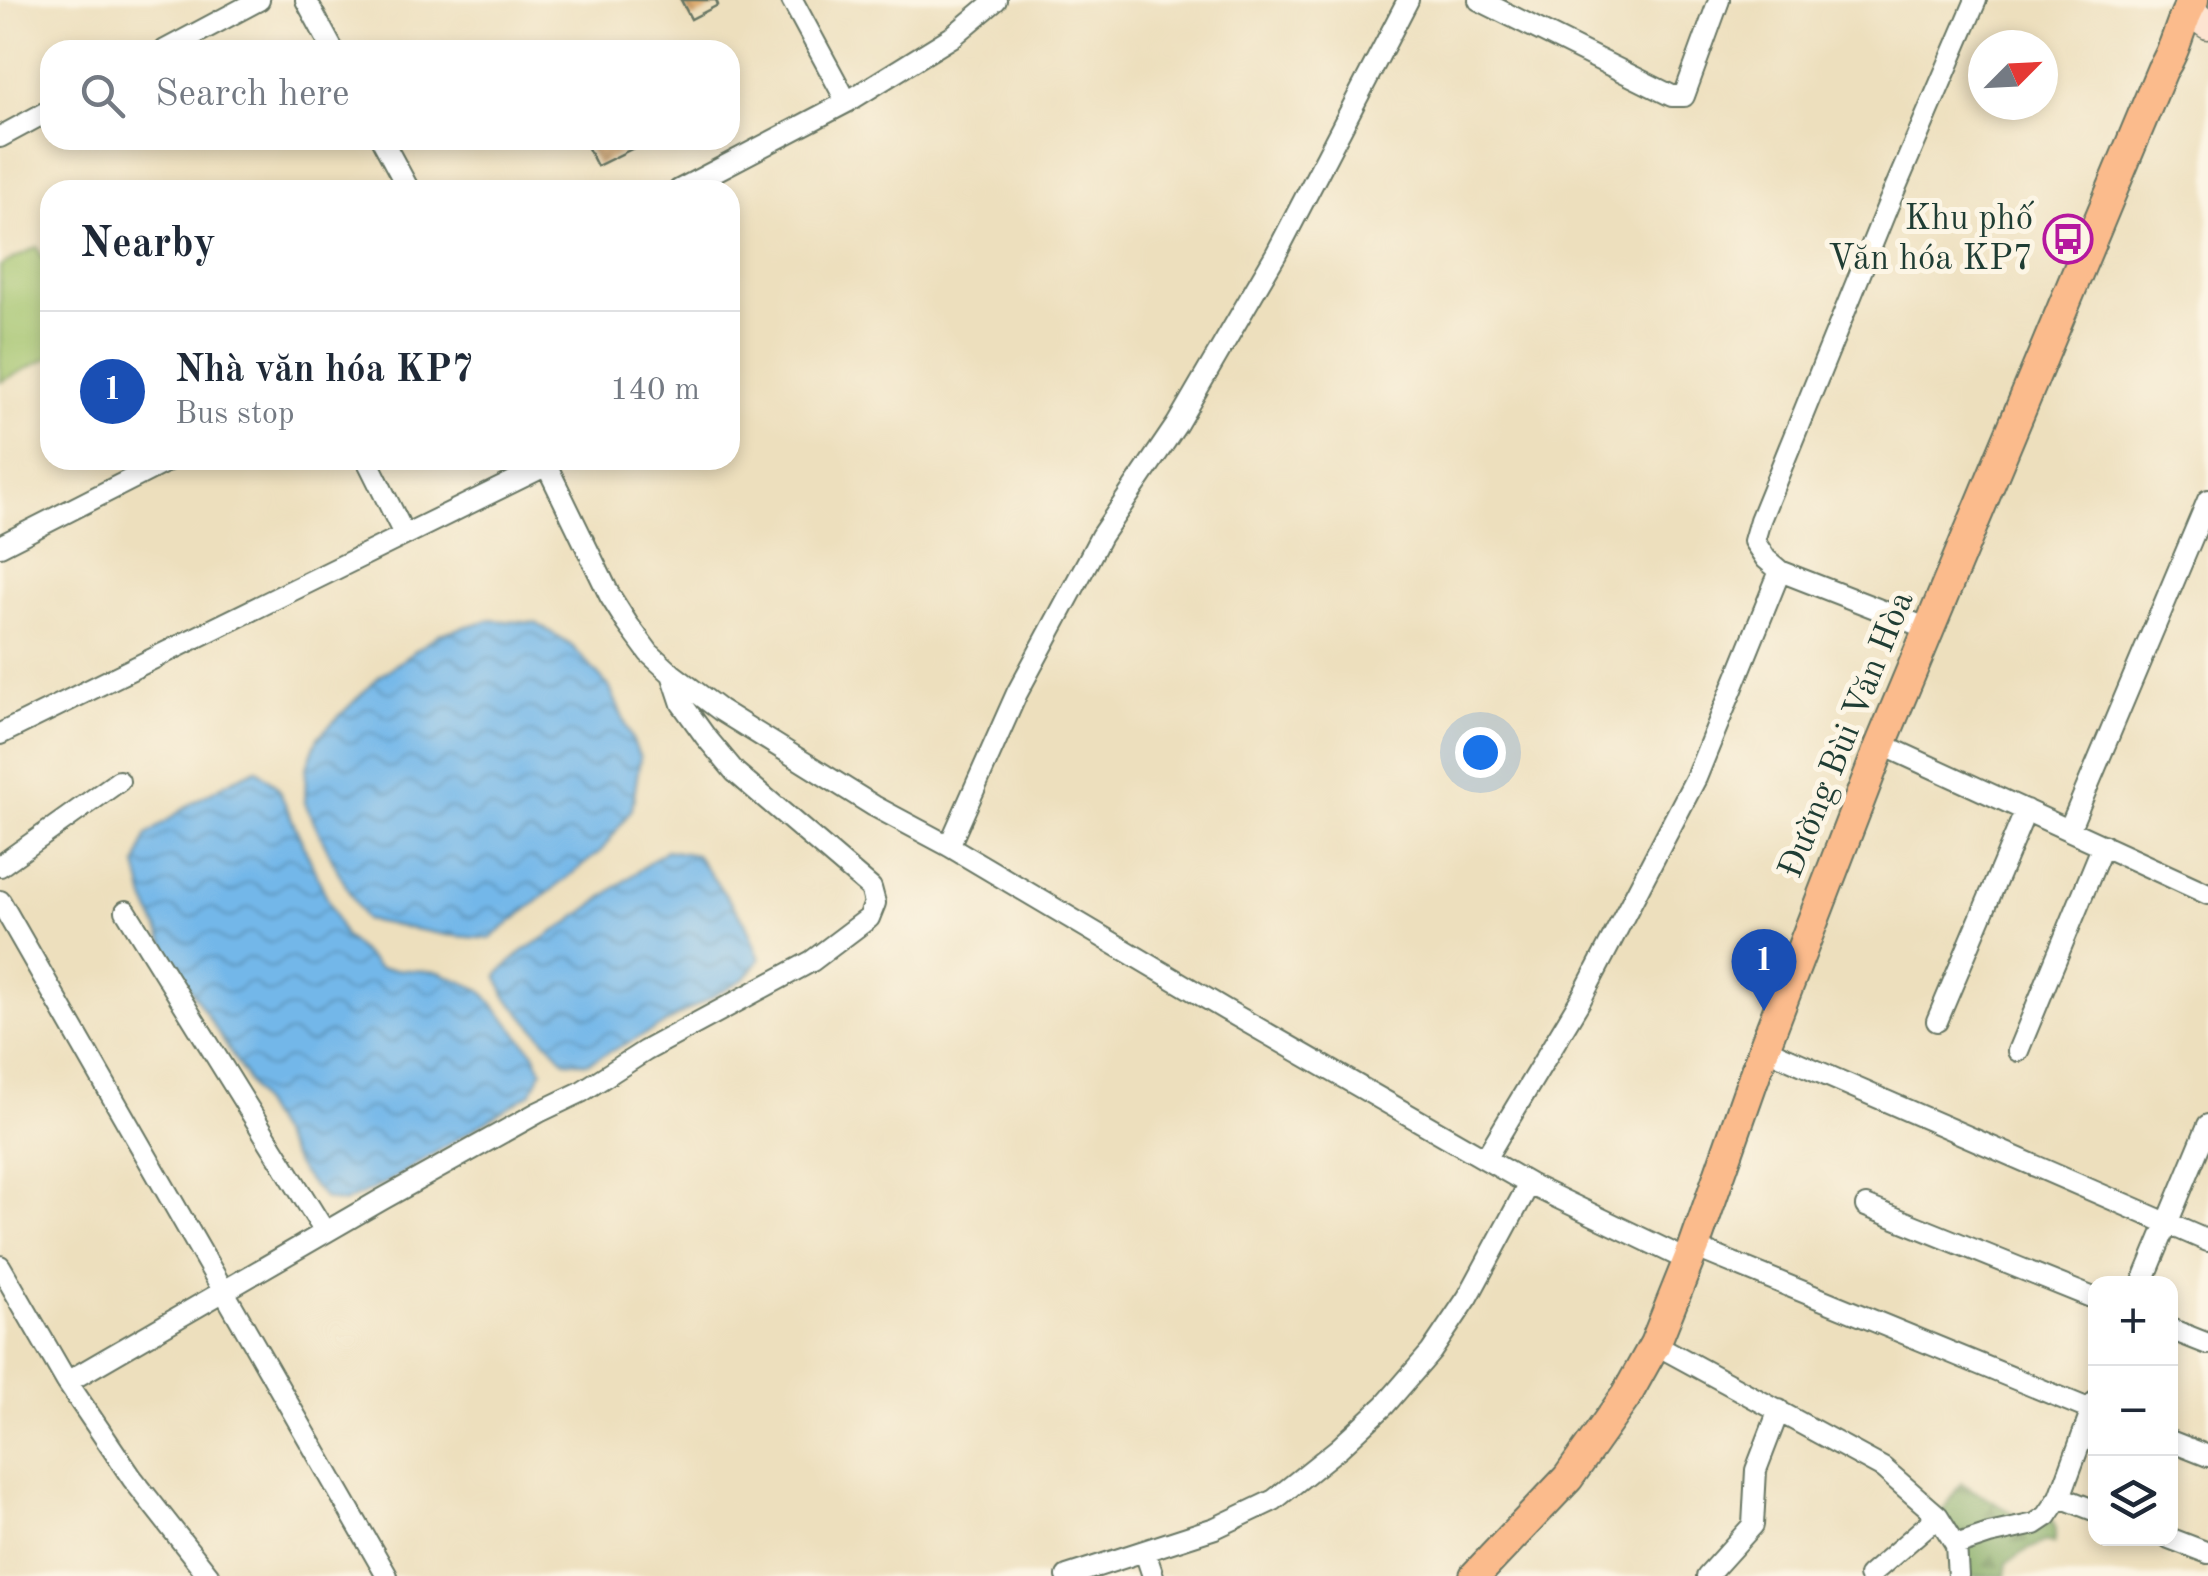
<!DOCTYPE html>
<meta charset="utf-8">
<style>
:root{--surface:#fff;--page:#f2f2f3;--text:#1f2937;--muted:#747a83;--line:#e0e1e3;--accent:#111827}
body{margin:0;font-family:"Old Standard TT",serif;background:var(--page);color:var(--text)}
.controls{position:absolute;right:30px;bottom:30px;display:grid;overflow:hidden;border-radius:20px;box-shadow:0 5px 15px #0003}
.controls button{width:90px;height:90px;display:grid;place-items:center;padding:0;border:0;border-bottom:2px solid var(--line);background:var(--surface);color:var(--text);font:50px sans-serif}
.compass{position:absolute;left:1968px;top:30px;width:90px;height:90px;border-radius:50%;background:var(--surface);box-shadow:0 5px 15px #0003;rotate:66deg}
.you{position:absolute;left:1480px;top:752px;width:35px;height:35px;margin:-25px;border:8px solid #fff;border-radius:50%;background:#1a73e8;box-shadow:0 0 0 15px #1a73e833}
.badge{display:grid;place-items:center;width:65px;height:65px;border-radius:50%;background:var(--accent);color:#fff;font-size:32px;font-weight:700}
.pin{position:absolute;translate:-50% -82px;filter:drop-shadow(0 2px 5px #0008)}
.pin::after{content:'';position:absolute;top:52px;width:35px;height:30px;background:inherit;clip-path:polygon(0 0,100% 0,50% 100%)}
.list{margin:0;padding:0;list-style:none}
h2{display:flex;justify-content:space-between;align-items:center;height:130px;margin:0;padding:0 40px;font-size:42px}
h2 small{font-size:32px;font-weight:400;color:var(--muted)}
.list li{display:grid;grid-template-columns:65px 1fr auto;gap:30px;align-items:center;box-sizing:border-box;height:160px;padding:0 40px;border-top:2px solid var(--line)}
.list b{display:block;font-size:38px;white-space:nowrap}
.list p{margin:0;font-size:32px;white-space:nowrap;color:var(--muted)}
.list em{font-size:32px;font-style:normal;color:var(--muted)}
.icon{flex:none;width:55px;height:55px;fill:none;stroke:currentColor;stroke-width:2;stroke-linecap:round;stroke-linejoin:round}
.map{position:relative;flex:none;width:2208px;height:1576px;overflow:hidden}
.search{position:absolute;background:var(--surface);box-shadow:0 5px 15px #0003;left:40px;top:40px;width:700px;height:110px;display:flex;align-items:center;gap:25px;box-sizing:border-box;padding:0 35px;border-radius:30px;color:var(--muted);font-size:38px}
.panel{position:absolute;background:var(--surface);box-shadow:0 5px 15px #0003;left:40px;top:180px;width:700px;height:290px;border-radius:30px}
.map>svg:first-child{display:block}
.grass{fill:#a2c36c;stroke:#608050;stroke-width:2.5}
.forest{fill:url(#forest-firs);stroke:#50734a;stroke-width:2.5}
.water{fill:url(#water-waves);stroke:#497a8e;stroke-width:2.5}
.building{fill:url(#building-cross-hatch)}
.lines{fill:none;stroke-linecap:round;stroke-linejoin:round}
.street-casing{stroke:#677664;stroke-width:24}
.secondary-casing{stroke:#677664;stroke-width:31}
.primary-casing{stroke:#677664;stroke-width:34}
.street{stroke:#fff;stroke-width:20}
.secondary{stroke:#fde4d1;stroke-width:28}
.primary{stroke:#fbbb8c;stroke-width:30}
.labels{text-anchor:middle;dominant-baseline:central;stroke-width:10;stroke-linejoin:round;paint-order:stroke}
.poi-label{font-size:35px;fill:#1f3d34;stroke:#fcf5e5;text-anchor:end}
.street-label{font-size:35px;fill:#1f3d34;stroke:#fcf5e5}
</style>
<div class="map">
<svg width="2208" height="1576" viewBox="0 0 2208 1576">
<defs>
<pattern id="forest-firs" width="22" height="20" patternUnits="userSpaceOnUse" patternTransform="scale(2.5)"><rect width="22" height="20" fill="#81a960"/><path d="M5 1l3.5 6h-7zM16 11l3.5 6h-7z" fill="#698b50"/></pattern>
<pattern id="water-waves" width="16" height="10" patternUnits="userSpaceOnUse" patternTransform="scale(2.5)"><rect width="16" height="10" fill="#73b7e9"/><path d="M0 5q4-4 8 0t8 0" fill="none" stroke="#5e96be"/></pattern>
<pattern id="building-cross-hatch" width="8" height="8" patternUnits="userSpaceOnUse" patternTransform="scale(2.5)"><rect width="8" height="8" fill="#ddab70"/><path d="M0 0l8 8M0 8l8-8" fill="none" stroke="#b38c5d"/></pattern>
</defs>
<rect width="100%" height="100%" fill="#fcf5e5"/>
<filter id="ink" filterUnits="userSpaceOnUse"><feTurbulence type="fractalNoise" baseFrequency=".01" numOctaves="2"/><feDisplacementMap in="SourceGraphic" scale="20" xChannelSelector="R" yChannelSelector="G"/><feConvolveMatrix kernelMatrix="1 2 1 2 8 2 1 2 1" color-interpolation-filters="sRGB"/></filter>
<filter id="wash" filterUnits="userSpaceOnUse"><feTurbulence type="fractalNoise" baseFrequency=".0048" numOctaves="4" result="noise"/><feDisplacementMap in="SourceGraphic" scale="40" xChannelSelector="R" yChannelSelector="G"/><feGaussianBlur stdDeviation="2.25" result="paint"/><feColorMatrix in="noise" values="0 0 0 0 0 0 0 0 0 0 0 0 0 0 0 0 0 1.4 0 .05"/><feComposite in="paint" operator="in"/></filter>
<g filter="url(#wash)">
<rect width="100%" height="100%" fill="#eddfbd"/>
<path class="grass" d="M 37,247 L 50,272 L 50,357 L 0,382 L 0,266 Z"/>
<path class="forest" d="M 1961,1483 L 2011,1512 L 2032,1532 L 2052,1520 L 2056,1530 L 2054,1544 L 2046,1541 L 2025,1551 L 2007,1563 L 2005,1576 L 1964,1576 L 1942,1511 Z"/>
<path class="water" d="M 489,620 L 536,623 L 572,646 L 610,688 L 640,758 L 632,809 L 602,850 L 490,939 L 446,935 L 365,920 L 339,873 L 305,803 L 306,769 L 318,737 L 380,676 L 439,634 Z
M 257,769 L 278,788 L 344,936 L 379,968 L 439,972 L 481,990 L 534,1053 L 542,1070 L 531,1093 L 388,1182 L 343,1203 L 325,1199 L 300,1171 L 238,1064 L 171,958 L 145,899 L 137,865 L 146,836 L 187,806 L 232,780 Z
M 666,850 L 696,855 L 745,922 L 760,959 L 745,978 L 659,1027 L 587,1063 L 565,1061 L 506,997 L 497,975 L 522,952 L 570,922 Z"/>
<g id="blocks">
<path class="building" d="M 681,0 L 716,0 L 718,5 L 691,19 Z
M 584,140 L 650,140 L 597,166 Z"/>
</g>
</g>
<g filter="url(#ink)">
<use href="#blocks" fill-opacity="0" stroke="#677664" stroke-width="2.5"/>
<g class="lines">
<g class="street-casing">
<path id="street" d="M 306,0 L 333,50
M 792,0 L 847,102
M 1479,0 L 1672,96 L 1684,96 L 1719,0
M 165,50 L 259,0
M 0,137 L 50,110
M 382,140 L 409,190
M 679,190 L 847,102 L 952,37 L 996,0
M 367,460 L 404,534
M 544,460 L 610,596 L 627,623 L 649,653 L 672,674 L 720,710 L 874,806 L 949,846 L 1226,1010 L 1529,1184 L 1689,1261
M 0,546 L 169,460
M 1929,629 L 1780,571 L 1766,559 L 1754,541 L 1760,520 L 1888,205 L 1976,0
M 0,734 L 547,465
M 1881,744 L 2208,894
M 2069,830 L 2208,500
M 949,846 L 1017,693 L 1088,561 L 1101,536 L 1177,424 L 1276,254 L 1408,0
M 0,866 L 119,781
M 0,901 L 387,1576
M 126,911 L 325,1232
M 1937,1021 L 2026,810
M 1764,1048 L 2208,1241
M 2018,1051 L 2103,845
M 1485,1159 L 1581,999 L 1696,778 L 1780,571
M 1866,1206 L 2096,1299
M 1694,1247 L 2096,1412
M 0,1266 L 67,1382 L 132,1478 L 209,1576
M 2142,1284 L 2208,1125
M 2170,1329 L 2208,1344
M 1655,1344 L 1883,1468 L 1938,1516 L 1956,1545 L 1958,1576
M 67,1382 L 381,1200 L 539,1112 L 581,1092 L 645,1051 L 812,961 L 869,918 L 875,903 L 871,888 L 735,772 L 705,736 L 682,704 L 672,674
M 2170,1441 L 2208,1456
M 2060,1497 L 2096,1511
M 2169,1538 L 2208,1553
M 1956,1545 L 1989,1534 L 2035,1524 L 2047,1516 L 2060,1497 L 2095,1402
M 1145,1552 L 1153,1576
M 1067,1576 L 1215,1528 L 1274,1500 L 1339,1448 L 1385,1405 L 1431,1352 L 1468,1297 L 1529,1184
M 1707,1576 L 1753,1525 L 1756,1470 L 1779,1410
M 1869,1576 L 1938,1516"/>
</g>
<g class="secondary-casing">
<path id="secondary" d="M 2187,9 L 2208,25"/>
</g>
<g class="primary-casing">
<path id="primary" d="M 1475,1576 L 1568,1478 L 1626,1396 L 1655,1344 L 1694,1247 L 1764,1048 L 1881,744 L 2162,70 C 2177,49 2179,23 2193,0"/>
</g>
<use href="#street" class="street"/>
<use href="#secondary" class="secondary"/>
<use href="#primary" class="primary"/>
</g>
</g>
<defs>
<g id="bus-ring" transform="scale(2.5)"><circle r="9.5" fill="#fcf5e5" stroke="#b5179e" stroke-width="1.5"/><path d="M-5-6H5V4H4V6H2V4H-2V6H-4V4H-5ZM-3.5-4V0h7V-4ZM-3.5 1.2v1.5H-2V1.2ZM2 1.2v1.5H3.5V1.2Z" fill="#b5179e"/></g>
</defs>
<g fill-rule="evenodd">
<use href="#bus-ring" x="2068" y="239"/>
</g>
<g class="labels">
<g class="poi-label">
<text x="2033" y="219">Khu phố<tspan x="2033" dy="40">Văn hóa KP7</tspan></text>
</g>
<g class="street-label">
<text transform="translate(1847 735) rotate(-68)">Đường Bùi Văn Hòa</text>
</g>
</g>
</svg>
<div class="controls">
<button>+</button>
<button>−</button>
<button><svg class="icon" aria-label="layers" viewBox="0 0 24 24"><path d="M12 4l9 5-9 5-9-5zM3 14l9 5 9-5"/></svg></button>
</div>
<svg class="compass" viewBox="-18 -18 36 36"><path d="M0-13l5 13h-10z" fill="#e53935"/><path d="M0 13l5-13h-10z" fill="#747a83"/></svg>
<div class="you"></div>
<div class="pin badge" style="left:1764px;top:1011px;background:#1a4fb4">1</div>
<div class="search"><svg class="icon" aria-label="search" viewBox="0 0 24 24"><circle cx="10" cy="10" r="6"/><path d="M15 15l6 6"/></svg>Search here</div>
<section class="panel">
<h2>Nearby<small></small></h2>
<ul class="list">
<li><span class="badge" style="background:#1a4fb4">1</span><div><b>Nhà văn hóa KP7</b><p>Bus stop</p></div><em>140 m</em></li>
</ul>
</section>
</div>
